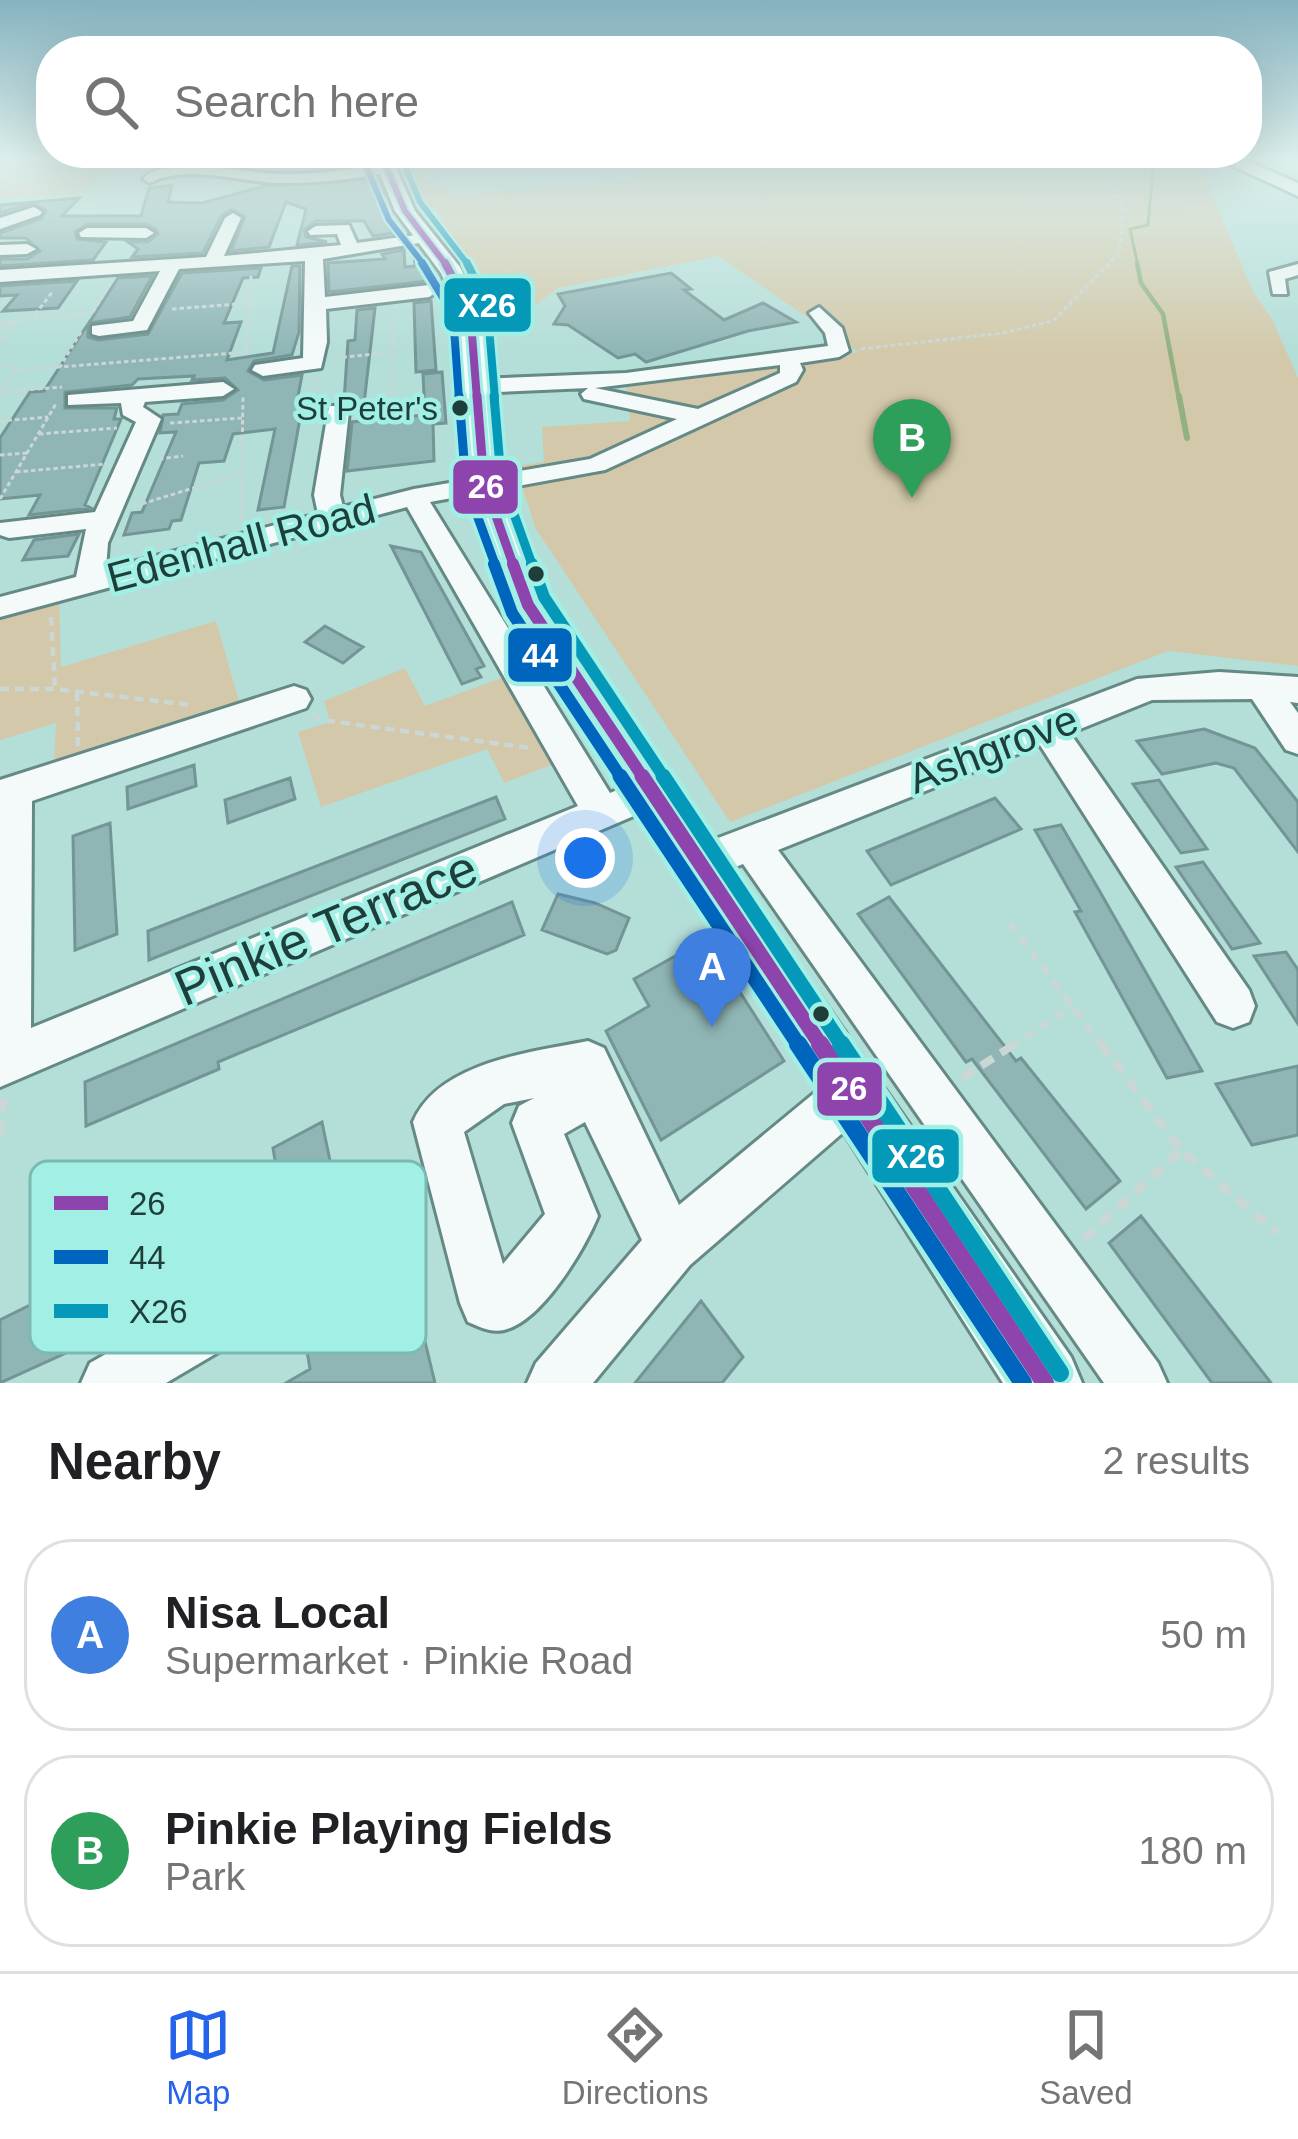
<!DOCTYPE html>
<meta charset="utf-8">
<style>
:root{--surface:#fff;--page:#f2f2f2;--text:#202124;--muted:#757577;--line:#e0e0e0;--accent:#2563eb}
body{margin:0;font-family:Helvetica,sans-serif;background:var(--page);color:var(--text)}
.you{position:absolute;left:585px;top:858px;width:42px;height:42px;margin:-30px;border:9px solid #fff;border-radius:50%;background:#1a73e8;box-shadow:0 0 0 18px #1a73e833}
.badge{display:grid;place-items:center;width:78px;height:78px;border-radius:50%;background:var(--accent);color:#fff;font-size:39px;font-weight:700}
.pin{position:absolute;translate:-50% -99px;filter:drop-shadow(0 3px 6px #0008)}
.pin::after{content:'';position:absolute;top:63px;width:42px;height:36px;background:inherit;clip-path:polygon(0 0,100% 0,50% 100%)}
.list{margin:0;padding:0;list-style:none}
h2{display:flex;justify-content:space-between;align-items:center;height:156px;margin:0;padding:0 48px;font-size:51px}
h2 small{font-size:39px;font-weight:400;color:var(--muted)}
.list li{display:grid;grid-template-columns:78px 1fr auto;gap:36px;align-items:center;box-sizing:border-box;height:192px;margin:0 24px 24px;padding:0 24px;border:3px solid var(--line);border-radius:48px}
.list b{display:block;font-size:45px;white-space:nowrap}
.list p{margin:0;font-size:39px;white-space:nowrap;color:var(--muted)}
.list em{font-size:39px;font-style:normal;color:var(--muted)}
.icon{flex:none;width:66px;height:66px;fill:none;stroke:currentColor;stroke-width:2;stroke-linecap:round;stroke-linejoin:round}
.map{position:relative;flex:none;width:1298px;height:1383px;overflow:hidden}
.search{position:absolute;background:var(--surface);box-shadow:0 12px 48px #0002;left:36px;right:36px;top:36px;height:132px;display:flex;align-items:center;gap:30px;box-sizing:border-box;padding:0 42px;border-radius:48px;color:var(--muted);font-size:45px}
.sheet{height:588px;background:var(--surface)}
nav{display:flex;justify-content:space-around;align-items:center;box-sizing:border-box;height:168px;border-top:3px solid var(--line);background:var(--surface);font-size:33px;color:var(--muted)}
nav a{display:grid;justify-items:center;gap:6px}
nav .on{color:var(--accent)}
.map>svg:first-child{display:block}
.green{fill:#d3c9aa}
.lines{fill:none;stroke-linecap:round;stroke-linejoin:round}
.stream-far2{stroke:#92b081;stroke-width:3}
.stream-far1{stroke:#92b081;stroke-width:4.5}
.stream{stroke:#92b081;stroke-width:6}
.building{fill:#8fb5b5;stroke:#739595;stroke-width:3}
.minor-casing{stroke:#658a86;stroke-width:6}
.major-casing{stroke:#658a86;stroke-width:6}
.path-far3{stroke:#cad7d5;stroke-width:3;stroke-dasharray:4.5 3;stroke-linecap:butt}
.path-far2{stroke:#cad7d5;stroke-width:4.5;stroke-dasharray:9 6;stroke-linecap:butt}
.path-far1{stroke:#cad7d5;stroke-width:6;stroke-dasharray:10 8;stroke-linecap:butt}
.path{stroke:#cad7d5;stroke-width:8;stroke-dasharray:14 9;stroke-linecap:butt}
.minor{fill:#f4faf9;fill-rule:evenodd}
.major{fill:#f4faf9;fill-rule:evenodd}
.bus-1-far5-casing{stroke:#a2efe5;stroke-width:10}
.bus-1-far4-casing{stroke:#a2efe5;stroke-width:14}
.bus-1-far3-casing{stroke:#a2efe5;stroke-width:16}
.bus-1-far2-casing{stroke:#a2efe5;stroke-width:21}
.bus-1-far1-casing{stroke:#a2efe5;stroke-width:24}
.bus-1-casing{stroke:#a2efe5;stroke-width:27}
.bus-2-far5-casing{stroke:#a2efe5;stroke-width:10}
.bus-2-far4-casing{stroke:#a2efe5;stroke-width:14}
.bus-2-far3-casing{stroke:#a2efe5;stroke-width:16}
.bus-2-far2-casing{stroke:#a2efe5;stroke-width:21}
.bus-2-far1-casing{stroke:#a2efe5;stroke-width:24}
.bus-2-casing{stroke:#a2efe5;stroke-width:27}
.bus-3-far5-casing{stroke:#a2efe5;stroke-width:10}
.bus-3-far4-casing{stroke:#a2efe5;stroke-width:14}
.bus-3-far3-casing{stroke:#a2efe5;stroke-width:16}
.bus-3-far2-casing{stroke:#a2efe5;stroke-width:21}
.bus-3-far1-casing{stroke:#a2efe5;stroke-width:24}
.bus-3-casing{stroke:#a2efe5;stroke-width:27}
.bus-1-far5{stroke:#8e44ad;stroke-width:6}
.bus-1-far4{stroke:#8e44ad;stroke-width:8}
.bus-1-far3{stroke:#8e44ad;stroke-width:9}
.bus-1-far2{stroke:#8e44ad;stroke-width:12}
.bus-1-far1{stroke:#8e44ad;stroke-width:15}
.bus-1{stroke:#8e44ad;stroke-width:18}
.bus-2-far5{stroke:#0065bd;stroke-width:6}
.bus-2-far4{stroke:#0065bd;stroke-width:8}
.bus-2-far3{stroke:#0065bd;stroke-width:9}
.bus-2-far2{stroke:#0065bd;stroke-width:12}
.bus-2-far1{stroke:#0065bd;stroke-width:15}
.bus-2{stroke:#0065bd;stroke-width:18}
.bus-3-far5{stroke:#0499b8;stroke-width:6}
.bus-3-far4{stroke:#0499b8;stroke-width:8}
.bus-3-far3{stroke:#0499b8;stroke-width:9}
.bus-3-far2{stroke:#0499b8;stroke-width:12}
.bus-3-far1{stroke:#0499b8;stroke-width:15}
.bus-3{stroke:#0499b8;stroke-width:18}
.bus-dot{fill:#1e3e3a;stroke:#a2efe5;stroke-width:4.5}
.labels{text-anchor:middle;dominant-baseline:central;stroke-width:9;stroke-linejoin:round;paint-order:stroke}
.far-bus-label{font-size:33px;fill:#1e3e3a;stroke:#a2efe5;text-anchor:end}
.street-label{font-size:42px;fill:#1e3e3a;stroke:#a2efe5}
.near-street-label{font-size:51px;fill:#1e3e3a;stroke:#a2efe5}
.key{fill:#a2efe5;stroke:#7abab2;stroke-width:3}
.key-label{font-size:33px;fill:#1e3e3a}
.line-badge{stroke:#a2efe5;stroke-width:4.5}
.badge-label{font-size:33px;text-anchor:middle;font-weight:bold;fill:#fff}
</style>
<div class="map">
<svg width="1298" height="1383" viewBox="0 0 1298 1383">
<rect width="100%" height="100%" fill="#b4ded8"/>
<path class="green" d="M 0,159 L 119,159 L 83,193 L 0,198 Z
M 395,159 L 419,159 L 423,178 L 456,195 L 621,182 L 660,164 L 660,159 L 1197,159 L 1253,292 L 1272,319 L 1298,378 L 1298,666 L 1168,651 L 730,822 L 536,529 L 515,466 L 544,462 L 542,427 L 630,421 L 626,384 L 858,352 L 718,256 L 558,288 L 537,304 L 493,313 L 436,209 L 420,205 Z
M 59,597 L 61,667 L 216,621 L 241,708 L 54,766 L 56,723 L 0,740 L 0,613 Z
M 405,668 L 425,706 L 507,676 L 557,763 L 504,783 L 487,749 L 321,807 L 298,732 L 330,722 L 324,701 Z"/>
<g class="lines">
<path class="stream-far2" d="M 1138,266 L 1130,229 L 1148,225 L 1154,159"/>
<path class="stream-far1" d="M 1137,263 L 1141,283 L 1163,314 L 1179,399"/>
<path class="stream" d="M 1179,396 L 1187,438"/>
</g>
<path class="building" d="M 377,179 L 384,195 L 381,211 L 394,233 L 373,236 L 364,221 L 316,221 L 304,230 L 306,237 L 327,242 L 297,245 L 306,209 L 286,202 L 269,247 L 231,251 L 245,217 L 231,209 L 221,216 L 203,253 L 132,257 L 138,249 L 128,242 L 148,242 L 158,234 L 156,229 L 146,224 L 87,224 L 75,232 L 77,239 L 106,242 L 93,260 L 0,266 L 0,259 L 27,259 L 40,251 L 26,238 L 0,238 L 0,233 L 41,219 L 46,211 L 33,203 L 0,213 L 0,205 L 79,198 L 62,216 L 141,216 L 149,188 L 172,185 L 168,202 L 202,203 L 265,186 Z
M 414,248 L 441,284 L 428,281 L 329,292 L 328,263 L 385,259 L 382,254 L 404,250 L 405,267 L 415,266 Z
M 292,266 L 300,266 L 299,332 L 292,355 L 254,361 L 248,371 L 264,380 L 302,375 L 297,402 L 303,402 L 284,507 L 258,510 L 275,429 L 233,434 L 224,461 L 199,463 L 181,520 L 172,521 L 169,529 L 124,535 L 132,513 L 142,512 L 176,432 L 160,433 L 163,415 L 178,414 L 182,404 L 223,400 L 238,390 L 225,378 L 192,380 L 194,376 L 138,379 L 132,385 L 65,392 L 65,408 L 117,408 L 114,419 L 121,419 L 85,505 L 91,508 L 29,515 L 40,495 L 0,499 L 0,438 L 30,392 L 44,391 L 88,324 L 88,337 L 98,340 L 148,334 L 182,273 L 261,268 L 258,277 L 243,278 L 224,323 L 241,322 L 227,360 L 273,353 Z
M 671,273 L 691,289 L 684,290 L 724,320 L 763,303 L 796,322 L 748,331 L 646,362 L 635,354 L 618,358 L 568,325 L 554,324 L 565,306 L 558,294 Z
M 152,276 L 130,317 L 89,323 L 118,278 Z
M 77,281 L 58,308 L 3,311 L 17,295 L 0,296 L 0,286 Z
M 431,301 L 436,370 L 416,372 L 414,303 Z
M 375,308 L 364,404 L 350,405 L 344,401 L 348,341 L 355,340 L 357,310 Z
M 442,372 L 446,423 L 433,424 L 434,461 L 347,471 L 352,422 L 425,415 L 423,374 Z
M 79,534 L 68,556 L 23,560 L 34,540 Z
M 391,546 L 421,552 L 484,666 L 476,669 L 481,677 L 462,684 Z
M 325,626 L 348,639 L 363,647 L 343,663 L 305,642 Z
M 1204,729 L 1255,748 L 1298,802 L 1298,852 L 1234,768 L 1216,763 L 1162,774 L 1137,741 Z
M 194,765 L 196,786 L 128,809 L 127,787 Z
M 290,778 L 295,799 L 228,823 L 225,800 Z
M 1159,780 L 1207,849 L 1181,853 L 1133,784 Z
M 496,797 L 505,819 L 149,960 L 148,931 Z
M 995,798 L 1021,829 L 891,885 L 867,851 Z
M 110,823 L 117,934 L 75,950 L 73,836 Z
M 1061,825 L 1099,890 L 1202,1071 L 1167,1078 L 1075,912 L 1081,911 L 1035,830 Z
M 1203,862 L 1260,943 L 1232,949 L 1176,867 Z
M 558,894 L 595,903 L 629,918 L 616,950 L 607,954 L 542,930 Z
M 889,897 L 1016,1061 L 1021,1058 L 1120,1181 L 1086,1209 L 972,1059 L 966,1062 L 858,914 Z
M 512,902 L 524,935 L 218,1062 L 219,1069 L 86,1126 L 85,1082 Z
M 706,939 L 784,1061 L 661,1140 L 606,1031 L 649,1006 L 634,979 Z
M 1286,952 L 1298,970 L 1298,1024 L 1254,956 Z
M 1298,1066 L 1298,1135 L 1252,1145 L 1216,1084 Z
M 322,1122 L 363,1321 L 413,1292 L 435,1383 L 286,1383 L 310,1369 L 273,1148 Z
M 1141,1216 L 1271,1383 L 1212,1383 L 1109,1243 Z
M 79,1281 L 79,1347 L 0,1383 L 0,1320 Z
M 701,1301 L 743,1357 L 722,1383 L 635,1383 Z"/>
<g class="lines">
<g class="minor-casing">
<path id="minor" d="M 387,165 L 392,172 C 357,178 315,184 280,183 C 241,182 184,164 150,183 L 143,179 C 161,155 252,174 282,174 C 317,175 353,168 387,165 Z
M 34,207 L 42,212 L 40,215 L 0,229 L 0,218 Z
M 233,213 L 241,218 L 224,256 L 341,245 L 337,234 L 310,235 L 308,231 L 316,226 L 349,225 L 357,243 L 431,233 L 433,237 L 425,242 L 323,259 L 325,297 L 429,285 L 438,291 L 429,297 L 326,309 L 327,342 L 321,368 L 263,376 L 252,370 L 255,365 L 303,358 L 305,261 L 179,269 L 147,330 L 99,336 L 92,334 L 92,326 L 133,321 L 160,271 L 0,282 L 0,270 L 206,257 L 225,218 Z
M 87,228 L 146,228 L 154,233 L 146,238 L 81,237 L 79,233 Z
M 0,245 L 27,244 L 36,249 L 27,254 L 0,255 Z
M 1298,264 L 1298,275 L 1285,279 L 1287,294 L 1273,294 L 1269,272 Z
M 819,307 L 842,328 L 849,351 L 839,357 L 800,363 L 803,370 L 796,382 L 605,470 L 430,502 L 610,793 L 651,776 L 664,781 L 669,792 L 664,803 L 0,1087 L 0,780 L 294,686 L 306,690 L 311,699 L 306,708 L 32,801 L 31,1028 L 578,806 L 407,507 L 0,617 L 0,597 L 76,577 L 86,529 L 9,538 L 0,535 L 0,523 L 95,512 L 136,422 L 123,415 L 121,403 L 68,405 L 68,395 L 223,382 L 234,389 L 223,396 L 145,402 L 143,407 L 161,419 L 108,543 L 106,569 L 318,514 L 314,495 L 329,406 L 345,406 L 349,411 L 340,495 L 343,507 L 414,489 L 590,459 L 677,419 L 584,399 L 581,394 L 588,388 L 477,393 L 466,386 L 477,379 L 626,373 L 828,346 L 825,333 L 809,313 ZM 780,365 L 780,373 L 698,409 L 595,388 Z
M 1219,672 L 1298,677 L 1298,703 L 1290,702 L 1298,713 L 1298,754 L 1286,750 L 1252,699 L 1152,700 L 1070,733 L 1249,990 L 1255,1006 L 1249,1022 L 1233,1028 L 1217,1022 L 1040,745 L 778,850 L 1158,1363 L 1167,1383 L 1104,1383 L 743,864 L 698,882 L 684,877 L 678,864 L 684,851 L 1137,679 Z
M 588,1041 L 604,1048 L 679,1205 L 835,1076 L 852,1069 L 869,1076 L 876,1093 L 869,1110 L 690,1265 L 593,1383 L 527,1383 L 536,1363 L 642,1240 L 585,1122 L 564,1134 L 598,1216 C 584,1250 542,1321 504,1330 C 491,1333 480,1327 468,1322 L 460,1303 L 413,1122 C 438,1062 532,1052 588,1041 ZM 534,1098 L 519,1106 L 512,1123 L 545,1214 L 503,1264 L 464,1132 L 504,1104 Z
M 209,1179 L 233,1190 L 241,1208 L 253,1318 L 244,1337 L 166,1383 L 81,1383 L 90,1363 L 141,1334 C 135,1247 116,1218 209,1179 ZM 191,1242 L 196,1304 L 194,1305 L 188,1247 Z"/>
</g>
<g class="major-casing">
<path id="major" d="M 374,159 L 392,159 L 415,211 L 460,267 L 482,309 L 495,460 L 513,523 L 545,601 L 1071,1357 L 1082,1383 L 1003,1383 L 509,605 L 468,482 L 458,309 L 441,273 L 395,211 Z
M 1218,159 L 1242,159 L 1298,183 L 1298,196 Z"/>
</g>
<path class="path-far3" d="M 0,187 L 70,159
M 172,309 L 251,303
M 93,312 L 109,286
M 34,318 L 88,314
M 0,322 L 14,322 L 0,328
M 81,332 L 60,367 L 247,352
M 0,339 L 14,322 L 34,316 L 53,291
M 861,349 L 1003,333 L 1053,321 L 1120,252 L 1123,205 L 1096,159
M 247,355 L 251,276
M 335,358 L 395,352
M 0,365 L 18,369 L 0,390
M 18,369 L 60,367
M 317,378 L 312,409 L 317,410
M 0,392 L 62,387
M 358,409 L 392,405 L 393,313
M 0,421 L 48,417
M 170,423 L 242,418
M 39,434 L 117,428
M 0,455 L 27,453
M 159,459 L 183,456
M 16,472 L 106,464
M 0,499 L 57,402
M 135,506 L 242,473
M 241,522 L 243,396"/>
<path class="path-far2" d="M 51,617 L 55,689
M 0,689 L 55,689 L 191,705
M 77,692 L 78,746
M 313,714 L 321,720 L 531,748"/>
<path class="path-far1" d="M 1010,923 L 1103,1047
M 1010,1047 L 1073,1006"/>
<path class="path" d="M 1101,1044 L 1181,1150 L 1277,1233
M 962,1078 L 1015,1044
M 0,1135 L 4,1096
M 1084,1239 L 1181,1150"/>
<use href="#minor" class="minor"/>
<use href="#major" class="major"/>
<g class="bus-1-far5-casing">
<path id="bus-1-far5" d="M 383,159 L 405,211 L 447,266"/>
</g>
<g class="bus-1-far4-casing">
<path id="bus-1-far4" d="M 445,263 L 470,309 L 477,399"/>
</g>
<g class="bus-1-far3-casing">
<path id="bus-1-far3" d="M 477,396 L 484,482 L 514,567"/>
</g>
<g class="bus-1-far2-casing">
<path id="bus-1-far2" d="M 513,564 L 528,605 L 644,779"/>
</g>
<g class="bus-1-far1-casing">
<path id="bus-1-far1" d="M 642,776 L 822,1047"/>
</g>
<g class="bus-1-casing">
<path id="bus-1" d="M 820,1044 L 1045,1383"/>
</g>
<g class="bus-2-far5-casing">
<path id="bus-2-far5" d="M 366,166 L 389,220 L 425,266"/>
</g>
<g class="bus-2-far4-casing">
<path id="bus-2-far4" d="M 422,263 L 453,314 L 459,399"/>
</g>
<g class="bus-2-far3-casing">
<path id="bus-2-far3" d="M 459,396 L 466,485 L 496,567"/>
</g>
<g class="bus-2-far2-casing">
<path id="bus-2-far2" d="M 494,564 L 512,613 L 622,779"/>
</g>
<g class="bus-2-far1-casing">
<path id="bus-2-far1" d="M 620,776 L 800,1047"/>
</g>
<g class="bus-2-casing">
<path id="bus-2" d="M 798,1044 L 1023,1383"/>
</g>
<g class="bus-3-far5-casing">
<path id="bus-3-far5" d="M 402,159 L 420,202 L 469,266"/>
</g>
<g class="bus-3-far4-casing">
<path id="bus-3-far4" d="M 467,263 L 487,303 L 495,399"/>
</g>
<g class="bus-3-far3-casing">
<path id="bus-3-far3" d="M 494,396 L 501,478 L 533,567"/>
</g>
<g class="bus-3-far2-casing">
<path id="bus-3-far2" d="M 532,564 L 544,597 L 665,779"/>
</g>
<g class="bus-3-far1-casing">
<path id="bus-3-far1" d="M 663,776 L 843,1047"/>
</g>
<g class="bus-3-casing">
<path id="bus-3" d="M 841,1044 L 1060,1373"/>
</g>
<use href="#bus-1-far5" class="bus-1-far5"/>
<use href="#bus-1-far4" class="bus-1-far4"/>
<use href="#bus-1-far3" class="bus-1-far3"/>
<use href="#bus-1-far2" class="bus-1-far2"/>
<use href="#bus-1-far1" class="bus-1-far1"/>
<use href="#bus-1" class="bus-1"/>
<use href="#bus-2-far5" class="bus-2-far5"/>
<use href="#bus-2-far4" class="bus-2-far4"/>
<use href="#bus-2-far3" class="bus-2-far3"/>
<use href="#bus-2-far2" class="bus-2-far2"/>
<use href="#bus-2-far1" class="bus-2-far1"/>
<use href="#bus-2" class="bus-2"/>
<use href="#bus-3-far5" class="bus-3-far5"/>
<use href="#bus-3-far4" class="bus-3-far4"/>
<use href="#bus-3-far3" class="bus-3-far3"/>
<use href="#bus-3-far2" class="bus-3-far2"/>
<use href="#bus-3-far1" class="bus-3-far1"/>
<use href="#bus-3" class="bus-3"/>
</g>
<linearGradient id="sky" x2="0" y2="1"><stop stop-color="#85b2bf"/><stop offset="0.45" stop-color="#ddf0ed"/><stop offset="1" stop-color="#ddf0ed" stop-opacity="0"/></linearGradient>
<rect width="1298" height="353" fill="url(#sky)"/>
<g class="bus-dot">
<circle cx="460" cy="408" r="10"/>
<circle cx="536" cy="574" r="10"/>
<circle cx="821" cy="1014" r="10"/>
</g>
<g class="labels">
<g class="far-bus-label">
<text x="438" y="408">St Peter's</text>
</g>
<g class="street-label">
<text transform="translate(241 543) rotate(-15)">Edenhall Road</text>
<text transform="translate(993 749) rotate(-21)">Ashgrove</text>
</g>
<g class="near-street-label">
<text transform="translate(326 928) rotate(-23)">Pinkie Terrace</text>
</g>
</g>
<rect x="30" y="1161" width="396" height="192" rx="18" class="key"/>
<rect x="54" y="1196" width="54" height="14" fill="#8e44ad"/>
<rect x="54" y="1250" width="54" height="14" fill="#0065bd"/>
<rect x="54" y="1304" width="54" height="14" fill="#0499b8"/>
<g class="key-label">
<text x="129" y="1215">26</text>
<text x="129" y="1269">44</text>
<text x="129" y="1323">X26</text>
</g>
<g class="line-badge">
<rect x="442" y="276" width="91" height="58" rx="12" fill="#0499b8"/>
<rect x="451" y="458" width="69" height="58" rx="12" fill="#8e44ad"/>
<rect x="506" y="626" width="68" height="58" rx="12" fill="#0065bd"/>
<rect x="815" y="1060" width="69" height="58" rx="12" fill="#8e44ad"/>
<rect x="870" y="1127" width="91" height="58" rx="12" fill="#0499b8"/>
</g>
<g class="badge-label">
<text x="487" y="317">X26</text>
<text x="486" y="498">26</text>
<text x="540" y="667">44</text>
<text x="849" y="1100">26</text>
<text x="916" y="1168">X26</text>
</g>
</svg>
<div class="you"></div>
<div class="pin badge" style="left:712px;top:1027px;background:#3f7fe0">A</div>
<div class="pin badge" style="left:912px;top:498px;background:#2e9e5b">B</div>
<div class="search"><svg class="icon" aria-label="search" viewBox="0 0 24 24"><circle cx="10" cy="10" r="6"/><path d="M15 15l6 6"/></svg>Search here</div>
</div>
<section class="sheet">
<h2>Nearby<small>2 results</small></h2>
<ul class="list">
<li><span class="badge" style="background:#3f7fe0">A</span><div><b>Nisa Local</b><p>Supermarket · Pinkie Road</p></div><em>50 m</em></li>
<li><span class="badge" style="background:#2e9e5b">B</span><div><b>Pinkie Playing Fields</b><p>Park</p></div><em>180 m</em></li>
</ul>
</section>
<nav>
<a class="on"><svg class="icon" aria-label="map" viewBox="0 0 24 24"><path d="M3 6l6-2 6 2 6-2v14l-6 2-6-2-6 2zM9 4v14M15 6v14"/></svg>Map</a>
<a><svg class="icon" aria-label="directions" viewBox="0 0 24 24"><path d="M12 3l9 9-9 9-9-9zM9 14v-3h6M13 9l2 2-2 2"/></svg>Directions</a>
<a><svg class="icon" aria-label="saved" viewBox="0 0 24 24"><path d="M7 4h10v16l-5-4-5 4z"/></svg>Saved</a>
</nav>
